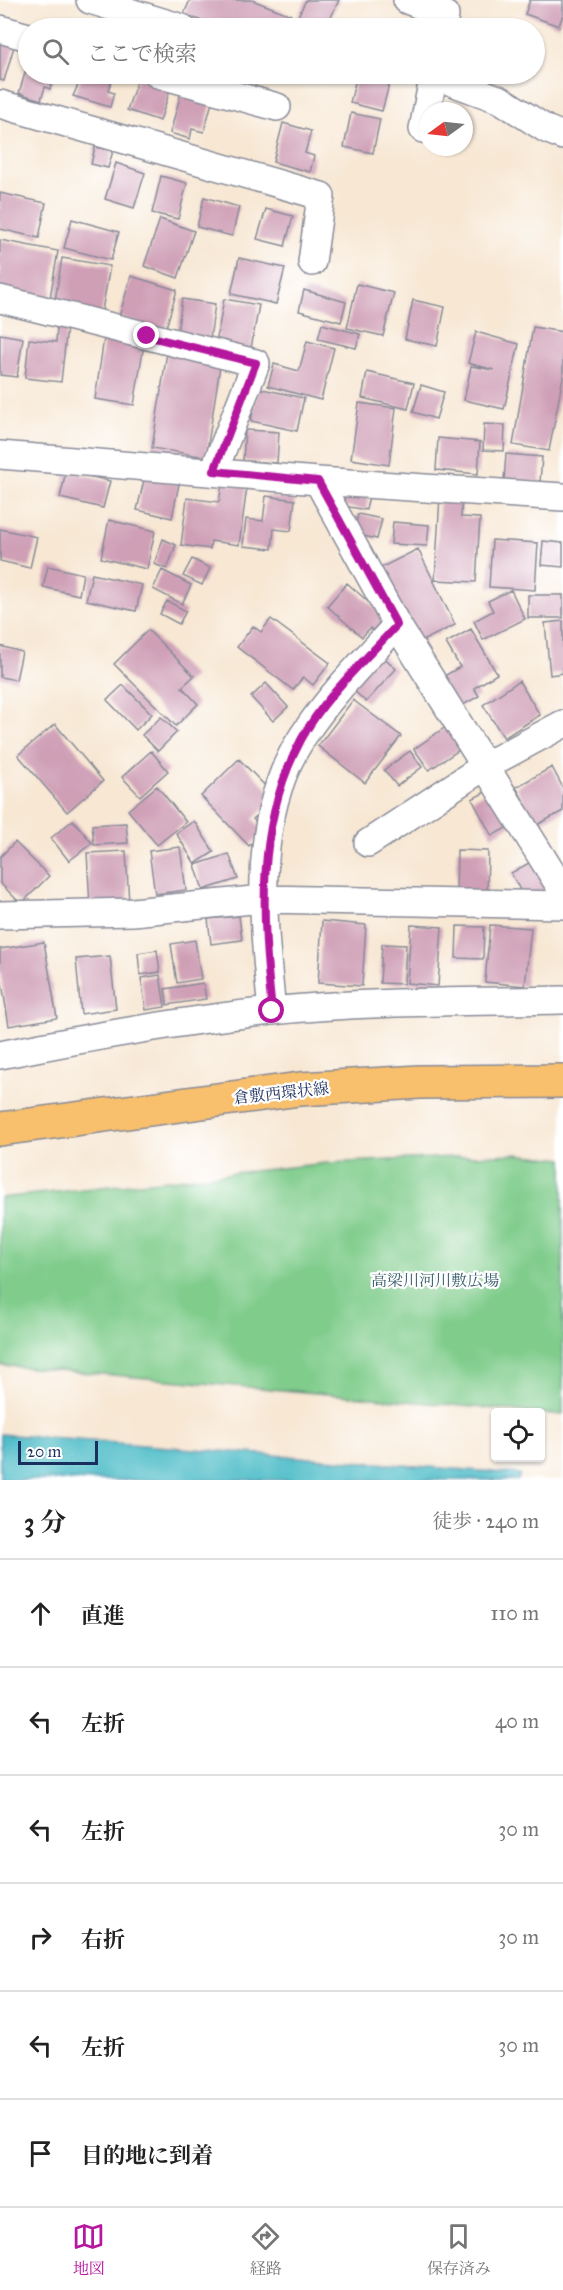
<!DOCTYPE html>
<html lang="ja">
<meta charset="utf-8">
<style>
:root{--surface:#fff;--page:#f2f2f2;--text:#222;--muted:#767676;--line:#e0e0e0;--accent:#b5179e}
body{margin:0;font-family:"IM FELL Great Primer","Noto Serif JP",serif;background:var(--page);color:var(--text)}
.controls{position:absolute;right:18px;bottom:18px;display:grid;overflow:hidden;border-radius:6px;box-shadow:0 2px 4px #0004}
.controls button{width:54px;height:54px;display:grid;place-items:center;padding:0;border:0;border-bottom:2px solid var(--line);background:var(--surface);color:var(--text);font:30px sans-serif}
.compass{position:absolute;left:419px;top:102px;width:54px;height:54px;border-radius:50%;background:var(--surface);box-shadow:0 2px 4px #0004;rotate:255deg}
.scale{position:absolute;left:18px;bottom:15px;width:80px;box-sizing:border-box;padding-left:6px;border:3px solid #1b2f5e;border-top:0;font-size:16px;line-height:21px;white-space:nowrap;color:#1b2f5e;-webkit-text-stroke:4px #fff;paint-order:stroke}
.stop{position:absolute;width:18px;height:18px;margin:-14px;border:4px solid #b5179e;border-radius:50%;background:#fff}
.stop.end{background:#b5179e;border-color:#fff;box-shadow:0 2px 6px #0008}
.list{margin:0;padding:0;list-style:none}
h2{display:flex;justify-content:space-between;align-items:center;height:78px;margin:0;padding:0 24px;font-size:26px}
h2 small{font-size:20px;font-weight:400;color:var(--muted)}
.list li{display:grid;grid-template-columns:39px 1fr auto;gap:18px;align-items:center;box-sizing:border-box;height:108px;padding:0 24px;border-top:2px solid var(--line)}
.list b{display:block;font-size:22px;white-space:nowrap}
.list em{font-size:20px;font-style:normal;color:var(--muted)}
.icon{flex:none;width:33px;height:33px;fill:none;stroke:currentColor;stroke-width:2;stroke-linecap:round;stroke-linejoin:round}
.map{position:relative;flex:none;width:563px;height:1480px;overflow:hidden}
.search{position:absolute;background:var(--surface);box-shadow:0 2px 4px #0004;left:18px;right:18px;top:18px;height:66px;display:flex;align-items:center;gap:15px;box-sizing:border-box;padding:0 21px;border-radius:33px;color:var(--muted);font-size:22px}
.sheet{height:726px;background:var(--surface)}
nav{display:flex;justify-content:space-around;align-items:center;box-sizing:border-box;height:84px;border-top:2px solid var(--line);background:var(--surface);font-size:16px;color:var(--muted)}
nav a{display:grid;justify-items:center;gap:3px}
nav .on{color:var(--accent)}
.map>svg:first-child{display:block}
.green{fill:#7fcc8b;stroke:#4d7e74;stroke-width:1.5}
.water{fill:#51bec9;stroke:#367694;stroke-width:1.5}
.building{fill:#cf9fb6}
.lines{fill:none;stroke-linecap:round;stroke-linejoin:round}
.minor-casing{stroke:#898b98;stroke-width:30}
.major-casing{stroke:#898b98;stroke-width:36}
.minor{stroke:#fff;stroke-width:27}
.major{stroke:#f8bf6c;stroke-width:33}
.route{stroke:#b5179e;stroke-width:8}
.labels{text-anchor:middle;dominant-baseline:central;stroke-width:4.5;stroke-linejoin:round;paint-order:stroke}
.street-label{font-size:16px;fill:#1b2f5e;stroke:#fff}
.park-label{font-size:16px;fill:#395e6c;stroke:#fff}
</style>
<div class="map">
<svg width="563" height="1480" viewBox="0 0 563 1480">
<rect width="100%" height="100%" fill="#fff"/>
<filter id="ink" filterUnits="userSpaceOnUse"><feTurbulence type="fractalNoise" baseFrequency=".0167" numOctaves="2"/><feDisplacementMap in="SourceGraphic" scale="12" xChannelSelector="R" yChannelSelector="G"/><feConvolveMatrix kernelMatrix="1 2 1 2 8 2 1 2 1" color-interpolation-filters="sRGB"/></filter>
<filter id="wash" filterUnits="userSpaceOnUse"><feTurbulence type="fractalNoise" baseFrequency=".008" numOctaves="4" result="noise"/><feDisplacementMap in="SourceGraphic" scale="24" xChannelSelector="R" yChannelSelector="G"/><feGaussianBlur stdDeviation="1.35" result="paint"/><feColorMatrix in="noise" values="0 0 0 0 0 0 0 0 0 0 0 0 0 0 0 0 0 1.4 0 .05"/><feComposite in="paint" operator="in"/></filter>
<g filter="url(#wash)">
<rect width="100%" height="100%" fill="#f7e7d3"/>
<path class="green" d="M 515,1154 L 563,1159 L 563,1415 L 0,1365 L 0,1198 L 327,1163 Z"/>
<path class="water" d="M 0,1434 L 520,1474 L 518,1480 L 0,1480 Z"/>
<g id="blocks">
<path class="building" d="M 190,0 L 252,0 L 291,15 L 288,28 L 219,28 L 184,14 Z
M 306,0 L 339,0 L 326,28 L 310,28 L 295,22 Z
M 530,0 L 563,0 L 563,14 L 559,26 L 525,14 Z
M 0,39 L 15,43 L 4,81 L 0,80 Z
M 28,63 L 28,74 L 55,74 L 50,89 L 45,87 L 41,100 L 19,93 Z
M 83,74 L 113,75 L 108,91 L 114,93 L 110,107 L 73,96 Z
M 357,74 L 391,77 L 382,111 L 350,103 Z
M 138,78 L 170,90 L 160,121 L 127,110 Z
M 181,93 L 212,102 L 204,132 L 192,129 L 190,139 L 170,133 Z
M 351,113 L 380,119 L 373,153 L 344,147 Z
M 283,123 L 311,131 L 305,153 L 314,156 L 310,172 L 273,162 Z
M 95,147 L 113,151 L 108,168 L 91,164 Z
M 116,163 L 145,173 L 134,208 L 105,199 Z
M 161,176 L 187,183 L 178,219 L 152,213 Z
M 0,193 L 46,203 L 39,238 L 0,229 Z
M 204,197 L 239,207 L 232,236 L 197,227 Z
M 266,209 L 293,216 L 285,246 L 257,239 Z
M 72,219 L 119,232 L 111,260 L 64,248 Z
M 160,219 L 194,231 L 178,278 L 144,266 Z
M 0,240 L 58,251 L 50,298 L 0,289 Z
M 62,258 L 110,266 L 101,316 L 54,307 Z
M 239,258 L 285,268 L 276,304 L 231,294 Z
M 131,276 L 177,290 L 165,331 L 119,317 Z
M 357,284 L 394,293 L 383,336 L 347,328 Z
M 304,290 L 346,302 L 341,322 L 299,311 Z
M 182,299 L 215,304 L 210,339 L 177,334 Z
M 224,299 L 259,305 L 250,354 L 215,348 Z
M 413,300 L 445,307 L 437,346 L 405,339 Z
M 322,324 L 360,334 L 356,348 L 318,339 Z
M 57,326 L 67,327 L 61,382 L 25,378 L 29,339 L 56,342 Z
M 533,327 L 563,332 L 563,377 L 549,451 L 513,445 Z
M 476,332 L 519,344 L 504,409 L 464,400 L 471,366 L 494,370 L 468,363 Z
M 0,334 L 23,338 L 17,377 L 0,375 Z
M 104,338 L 144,344 L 134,405 L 95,399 Z
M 307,341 L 334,348 L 321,400 L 268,386 L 274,364 L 299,371 Z
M 167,352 L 221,360 L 206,457 L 152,448 Z
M 367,372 L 414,383 L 408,409 L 362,398 Z
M 421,385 L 444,392 L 436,419 L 413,412 Z
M 258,388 L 304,398 L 297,431 L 251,421 Z
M 359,403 L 396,408 L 389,465 L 351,459 Z
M 484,424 L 505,425 L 504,451 L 483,450 Z
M 245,430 L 279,432 L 277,463 L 243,461 Z
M 438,438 L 480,442 L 478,474 L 436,470 Z
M 506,454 L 542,457 L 540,482 L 504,481 Z
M 66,471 L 110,481 L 103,508 L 60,498 Z
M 145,476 L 179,484 L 172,518 L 137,510 Z
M 222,483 L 247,487 L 239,545 L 211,541 L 210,549 L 181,545 L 187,498 L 219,502 Z
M 341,486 L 370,491 L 366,510 L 338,505 Z
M 266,496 L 295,500 L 291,531 L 274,529 L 272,549 L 243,546 L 246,519 L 263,521 Z
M 440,496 L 462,497 L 461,517 L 480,518 L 476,582 L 435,580 Z
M 358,514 L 382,519 L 377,539 L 354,534 Z
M 109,520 L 155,531 L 147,569 L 101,558 Z
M 393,522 L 429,525 L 427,546 L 391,544 Z
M 0,529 L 37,537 L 30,568 L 0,561 Z
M 163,539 L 176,545 L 167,569 L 154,564 Z
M 492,540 L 538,543 L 535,590 L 489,587 Z
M 543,541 L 563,543 L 563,567 L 541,565 Z
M 418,549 L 455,625 L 418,643 L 380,568 Z
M 192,559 L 210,568 L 202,585 L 183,576 Z
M 48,566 L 83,574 L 79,595 L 43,587 Z
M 162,570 L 191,585 L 182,604 L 153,589 Z
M 92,574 L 142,585 L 136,611 L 86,600 Z
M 347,583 L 390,621 L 378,635 L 370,628 L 362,637 L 327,606 Z
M 511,590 L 525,619 L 483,640 L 474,621 L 493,611 L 488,601 Z
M 528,595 L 563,595 L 563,618 L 528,618 Z
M 167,601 L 186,611 L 179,624 L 160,614 Z
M 271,619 L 330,663 L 313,685 L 303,677 L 293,690 L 237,647 L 253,626 L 261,632 Z
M 563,621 L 563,673 L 550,675 L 545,623 Z
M 471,629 L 497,674 L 474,688 L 479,696 L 456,709 L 439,679 L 460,667 L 446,643 Z
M 148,630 L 194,676 L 182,687 L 198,704 L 176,726 L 114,664 Z
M 0,646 L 22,652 L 16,680 L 0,677 Z
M 380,653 L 396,669 L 366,702 L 349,686 Z
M 519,681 L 540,715 L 504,738 L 483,705 Z
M 266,683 L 288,707 L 273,721 L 251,697 Z
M 123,685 L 152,714 L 136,730 L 107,700 Z
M 353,700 L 401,736 L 365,783 L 318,746 Z
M 161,717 L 177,732 L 158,751 L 142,735 Z
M 55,724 L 103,781 L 67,812 L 18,755 Z
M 450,724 L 465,746 L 429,770 L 414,749 Z
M 151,751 L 168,771 L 140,796 L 122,777 Z
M 410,751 L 422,767 L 397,786 L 384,770 Z
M 239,759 L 276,797 L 253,819 L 265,831 L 249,846 L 201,796 Z
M 552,767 L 563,788 L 563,811 L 537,825 L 516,787 Z
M 157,786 L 186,822 L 157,845 L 128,810 Z
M 493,788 L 513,824 L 492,836 L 472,799 Z
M 73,820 L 92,843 L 69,861 L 51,838 Z
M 194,821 L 214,852 L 195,864 L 176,833 Z
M 126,823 L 128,843 L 94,845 L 92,825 Z
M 15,842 L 49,876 L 21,904 L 0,883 L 0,857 Z
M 180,847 L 186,890 L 155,894 L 149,851 Z
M 457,850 L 488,851 L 487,898 L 456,897 Z
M 126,851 L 129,904 L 90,906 L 87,853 Z
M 229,854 L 238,879 L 203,890 L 195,865 Z
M 536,859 L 552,890 L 527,903 L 511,873 Z
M 239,916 L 242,940 L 211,944 L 208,919 Z
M 322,921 L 366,925 L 362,986 L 318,983 Z
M 411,925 L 442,927 L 438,986 L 407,983 Z
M 490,925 L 531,928 L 525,986 L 485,982 Z
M 457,926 L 484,927 L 483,959 L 456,958 Z
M 195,940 L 201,979 L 177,983 L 171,944 Z
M 44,942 L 57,1018 L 9,1026 L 0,971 L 0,949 Z
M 382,944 L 406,945 L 404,984 L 380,983 Z
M 157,950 L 160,972 L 140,975 L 138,953 Z
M 110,956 L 116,1009 L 81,1014 L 76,959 Z
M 160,975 L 165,1007 L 146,1010 L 141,978 Z
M 203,983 L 206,999 L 167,1005 L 165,989 Z"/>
</g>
</g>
<g filter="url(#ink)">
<use href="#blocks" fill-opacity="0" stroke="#898b98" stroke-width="1.5"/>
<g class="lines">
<g class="minor-casing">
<path id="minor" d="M 90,0 L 182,28
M 407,0 L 445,15 L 443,28
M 0,29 L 28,37
M 158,74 L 277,107
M 433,75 L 501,100 L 546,129 L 563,136
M 0,104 L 321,196 L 312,262
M 423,129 L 434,74
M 0,299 L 256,363 L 214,471
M 0,455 L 318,481 L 563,497
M 318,481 L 397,625 L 563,891
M 368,843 L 485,766 L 563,724
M 0,915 L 133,912 L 263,899 L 563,905
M 272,1011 C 263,921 250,817 303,736 C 330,695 364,661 397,625
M 0,1055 C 90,1037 179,1021 271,1011 C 367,1001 466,1002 563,1000"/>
</g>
<g class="major-casing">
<path id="major" d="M 0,1129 L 300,1089 L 420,1082 L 563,1081"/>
</g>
<use href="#minor" class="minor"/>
<use href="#major" class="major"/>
</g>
</g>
<g class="lines" filter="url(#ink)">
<path class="route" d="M 147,336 L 256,363 L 214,471 L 318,481 L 397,625 C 364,661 324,697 301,740 C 255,826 262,917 272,1011"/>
</g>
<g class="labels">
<g class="street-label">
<text transform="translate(281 1093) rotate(-6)">倉敷西環状線</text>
</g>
<g class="park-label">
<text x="435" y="1280">高梁川河川敷広場</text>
</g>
</g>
</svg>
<div class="controls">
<button><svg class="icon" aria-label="locate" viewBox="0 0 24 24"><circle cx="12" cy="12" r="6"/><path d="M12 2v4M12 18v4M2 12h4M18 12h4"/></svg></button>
</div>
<svg class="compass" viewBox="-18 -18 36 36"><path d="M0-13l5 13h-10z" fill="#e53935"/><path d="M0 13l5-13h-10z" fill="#767676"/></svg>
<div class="scale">20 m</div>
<div class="stop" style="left:272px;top:1011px"></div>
<div class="stop end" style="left:147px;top:336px"></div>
<div class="search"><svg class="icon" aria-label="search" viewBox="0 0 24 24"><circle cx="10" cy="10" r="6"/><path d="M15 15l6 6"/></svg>ここで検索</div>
</div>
<section class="sheet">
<h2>3 分<small>徒歩 · 240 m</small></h2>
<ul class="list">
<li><svg class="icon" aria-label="ahead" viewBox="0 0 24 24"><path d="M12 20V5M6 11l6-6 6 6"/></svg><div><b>直進</b></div><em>110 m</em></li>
<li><svg class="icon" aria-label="left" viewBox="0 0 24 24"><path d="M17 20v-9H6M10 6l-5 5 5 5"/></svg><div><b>左折</b></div><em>40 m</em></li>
<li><svg class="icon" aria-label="left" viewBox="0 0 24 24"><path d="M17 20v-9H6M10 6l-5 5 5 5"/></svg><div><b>左折</b></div><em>30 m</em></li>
<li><svg class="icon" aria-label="right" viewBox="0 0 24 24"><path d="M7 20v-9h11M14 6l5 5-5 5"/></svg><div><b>右折</b></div><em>30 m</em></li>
<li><svg class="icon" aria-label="left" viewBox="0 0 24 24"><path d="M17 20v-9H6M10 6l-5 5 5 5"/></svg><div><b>左折</b></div><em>30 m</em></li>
<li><svg class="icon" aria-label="arrive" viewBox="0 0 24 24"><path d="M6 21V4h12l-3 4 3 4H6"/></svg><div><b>目的地に到着</b></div></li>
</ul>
</section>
<nav>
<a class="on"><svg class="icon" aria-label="map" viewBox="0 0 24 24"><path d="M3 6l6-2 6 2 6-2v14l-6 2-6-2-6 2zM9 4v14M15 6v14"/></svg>地図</a>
<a><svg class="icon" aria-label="directions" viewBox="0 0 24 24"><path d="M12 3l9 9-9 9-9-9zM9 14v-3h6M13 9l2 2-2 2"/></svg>経路</a>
<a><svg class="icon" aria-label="saved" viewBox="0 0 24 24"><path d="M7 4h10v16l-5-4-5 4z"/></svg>保存済み</a>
</nav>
